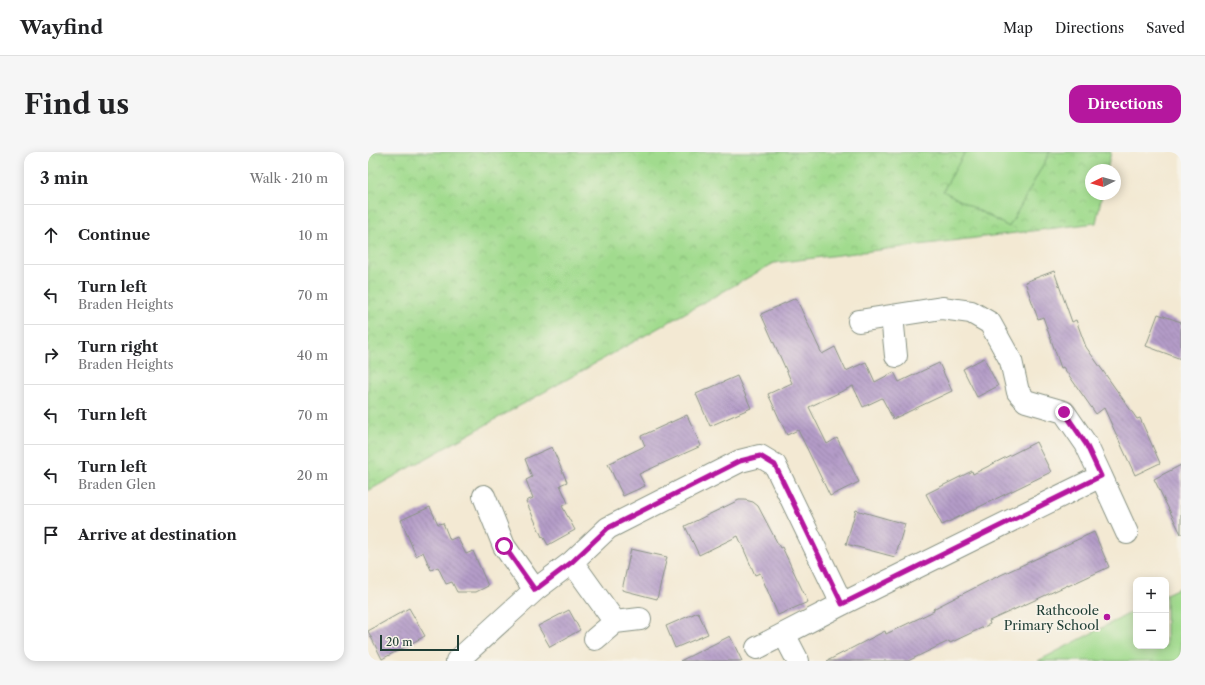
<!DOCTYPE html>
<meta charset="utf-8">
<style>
:root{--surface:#fff;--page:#f6f6f6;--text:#202124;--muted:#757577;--line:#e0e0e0;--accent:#b5179e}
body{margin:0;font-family:"Libre Caslon Text",serif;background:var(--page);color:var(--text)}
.controls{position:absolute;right:12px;bottom:12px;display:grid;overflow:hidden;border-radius:8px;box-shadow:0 2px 10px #0003}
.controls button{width:36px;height:36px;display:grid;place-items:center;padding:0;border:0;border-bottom:1px solid var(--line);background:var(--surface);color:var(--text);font:20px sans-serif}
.compass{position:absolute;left:717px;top:12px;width:36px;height:36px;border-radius:50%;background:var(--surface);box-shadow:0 2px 10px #0003;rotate:265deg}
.scale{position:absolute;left:12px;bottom:10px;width:79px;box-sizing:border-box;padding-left:4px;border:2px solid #1f3d34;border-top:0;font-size:11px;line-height:14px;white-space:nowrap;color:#1f3d34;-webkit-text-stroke:3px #f7f3e8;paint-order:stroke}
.stop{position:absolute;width:12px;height:12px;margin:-9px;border:3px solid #b5179e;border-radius:50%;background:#fff}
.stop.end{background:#b5179e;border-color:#fff;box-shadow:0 1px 4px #0008}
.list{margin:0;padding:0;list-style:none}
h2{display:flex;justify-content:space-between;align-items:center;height:52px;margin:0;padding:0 16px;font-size:17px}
h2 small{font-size:13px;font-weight:400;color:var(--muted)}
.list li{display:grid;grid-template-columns:26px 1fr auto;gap:12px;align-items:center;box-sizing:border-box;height:60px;padding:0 16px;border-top:1px solid var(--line)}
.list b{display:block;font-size:15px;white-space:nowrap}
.list p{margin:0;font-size:13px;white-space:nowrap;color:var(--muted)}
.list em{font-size:13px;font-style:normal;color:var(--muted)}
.icon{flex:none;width:22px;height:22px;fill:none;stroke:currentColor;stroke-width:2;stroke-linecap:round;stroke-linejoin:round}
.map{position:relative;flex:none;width:813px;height:509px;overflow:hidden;border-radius:12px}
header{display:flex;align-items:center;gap:24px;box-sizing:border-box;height:56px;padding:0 20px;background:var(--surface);border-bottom:1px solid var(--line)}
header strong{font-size:19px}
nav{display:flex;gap:22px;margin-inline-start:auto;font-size:14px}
.intro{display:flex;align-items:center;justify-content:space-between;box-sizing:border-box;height:96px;padding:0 24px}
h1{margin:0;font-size:28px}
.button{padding:10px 18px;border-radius:12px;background:var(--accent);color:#fff;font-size:14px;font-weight:700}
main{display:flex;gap:24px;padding:0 24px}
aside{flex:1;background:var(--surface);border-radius:12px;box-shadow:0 2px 10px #0003}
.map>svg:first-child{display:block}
.park{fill:url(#park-crowns);stroke:#608c61}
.garden{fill:#a1db8e;stroke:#608c61}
.building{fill:url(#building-back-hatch)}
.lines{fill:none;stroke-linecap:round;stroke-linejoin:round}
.minor-casing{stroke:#899384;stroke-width:24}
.minor{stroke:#fff;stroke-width:22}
.route{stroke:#b5179e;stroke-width:5}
.poi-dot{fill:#b5179e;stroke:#f7f3e8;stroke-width:1.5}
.labels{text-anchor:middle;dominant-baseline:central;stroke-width:3.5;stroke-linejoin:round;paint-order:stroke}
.poi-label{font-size:13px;fill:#1f3d34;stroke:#f7f3e8;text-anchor:end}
</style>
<header>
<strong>Wayfind</strong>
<nav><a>Map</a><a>Directions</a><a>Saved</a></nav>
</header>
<div class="intro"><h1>Find us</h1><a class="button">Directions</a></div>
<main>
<aside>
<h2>3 min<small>Walk · 210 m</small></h2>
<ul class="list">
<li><svg class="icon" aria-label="ahead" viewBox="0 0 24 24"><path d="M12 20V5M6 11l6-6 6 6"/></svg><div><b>Continue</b></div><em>10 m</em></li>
<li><svg class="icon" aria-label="left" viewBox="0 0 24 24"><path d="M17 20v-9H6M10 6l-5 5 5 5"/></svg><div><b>Turn left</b><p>Braden Heights</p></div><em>70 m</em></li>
<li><svg class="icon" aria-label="right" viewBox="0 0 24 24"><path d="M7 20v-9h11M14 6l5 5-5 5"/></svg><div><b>Turn right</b><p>Braden Heights</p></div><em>40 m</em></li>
<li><svg class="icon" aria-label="left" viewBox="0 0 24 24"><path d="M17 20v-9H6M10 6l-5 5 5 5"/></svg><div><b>Turn left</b></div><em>70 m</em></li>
<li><svg class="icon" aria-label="left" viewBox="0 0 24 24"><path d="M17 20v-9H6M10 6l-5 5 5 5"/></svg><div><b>Turn left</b><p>Braden Glen</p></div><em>20 m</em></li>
<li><svg class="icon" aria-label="arrive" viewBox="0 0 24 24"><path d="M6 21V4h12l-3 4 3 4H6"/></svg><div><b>Arrive at destination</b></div></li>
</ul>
</aside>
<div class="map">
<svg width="813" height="509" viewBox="0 0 813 509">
<defs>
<pattern id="park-crowns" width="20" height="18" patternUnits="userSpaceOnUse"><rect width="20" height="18" fill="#a1db8e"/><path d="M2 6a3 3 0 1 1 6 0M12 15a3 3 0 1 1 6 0" fill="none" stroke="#8abd7b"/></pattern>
<pattern id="building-back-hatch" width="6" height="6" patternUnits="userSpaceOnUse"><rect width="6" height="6" fill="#b49bc8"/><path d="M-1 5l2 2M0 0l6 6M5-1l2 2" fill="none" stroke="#9280a3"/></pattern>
</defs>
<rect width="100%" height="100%" fill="#f7f3e8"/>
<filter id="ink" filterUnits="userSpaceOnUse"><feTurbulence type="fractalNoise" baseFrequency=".025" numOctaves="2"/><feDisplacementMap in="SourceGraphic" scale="8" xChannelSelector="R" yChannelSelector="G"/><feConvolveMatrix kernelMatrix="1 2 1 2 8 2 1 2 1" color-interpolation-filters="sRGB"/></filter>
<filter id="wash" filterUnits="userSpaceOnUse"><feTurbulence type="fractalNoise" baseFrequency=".012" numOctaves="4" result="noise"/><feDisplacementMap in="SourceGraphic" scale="16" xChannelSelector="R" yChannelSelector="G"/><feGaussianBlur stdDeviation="0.9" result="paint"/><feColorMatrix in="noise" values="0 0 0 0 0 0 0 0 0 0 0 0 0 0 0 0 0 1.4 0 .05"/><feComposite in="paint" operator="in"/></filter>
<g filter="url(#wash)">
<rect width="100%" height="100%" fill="#f3e9d3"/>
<path class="park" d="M 0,0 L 743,0 L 739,18 L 723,18 L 723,42 L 734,42 L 728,71 L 406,111 L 0,339 Z"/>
<path class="garden" d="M 597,0 L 682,0 L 641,75 L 575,39 Z
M 813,435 L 813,509 L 670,509 L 768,458 L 768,494 L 798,494 L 798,442 Z"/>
<g id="blocks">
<path class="building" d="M 686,119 L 704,170 L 708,168 L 718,195 L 769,267 L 772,266 L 792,311 L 767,323 L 736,256 L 728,262 L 695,215 L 693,216 L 675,165 L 670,167 L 657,130 Z
M 428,146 L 454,202 L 467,195 L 478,219 L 498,210 L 507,230 L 526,220 L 531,230 L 571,211 L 584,239 L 525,267 L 514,246 L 495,255 L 485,234 L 441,255 L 459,292 L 469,286 L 491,330 L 462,344 L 430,278 L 419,283 L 400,242 L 424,231 L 393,162 Z
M 790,162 L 813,170 L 813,207 L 778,194 Z
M 616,206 L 630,234 L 609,245 L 595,217 Z
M 369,224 L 383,256 L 342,274 L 328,242 Z
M 319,263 L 333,294 L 271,322 L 277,334 L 255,344 L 240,312 L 277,294 L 273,284 Z
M 668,290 L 683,320 L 574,373 L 558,342 L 604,319 L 605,322 Z
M 184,295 L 199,330 L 192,333 L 200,351 L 194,354 L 207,378 L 180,393 L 175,384 L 174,385 L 158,349 L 165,346 L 158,328 L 164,325 L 157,307 Z
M 813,313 L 813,382 L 786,327 Z
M 371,348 L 377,348 L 385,350 L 390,354 L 412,396 L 414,395 L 440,450 L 410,463 L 392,421 L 387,423 L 370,384 L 331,403 L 317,374 Z
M 62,355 L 70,372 L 75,371 L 82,388 L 89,385 L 98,402 L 105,399 L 120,434 L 108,440 L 89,440 L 84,430 L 78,432 L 70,415 L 63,418 L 55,400 L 48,404 L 33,368 Z
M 488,358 L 537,372 L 527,405 L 478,392 Z
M 726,380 L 741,415 L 700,434 L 700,433 L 621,469 L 622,472 L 582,491 L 581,489 L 540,509 L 459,509 L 517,479 L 518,482 L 566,459 L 565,457 L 622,428 Z
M 263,397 L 299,405 L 289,447 L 254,438 Z
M 41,456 L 57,484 L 14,507 L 0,479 Z
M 201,458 L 212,478 L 182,495 L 170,474 Z
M 330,460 L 340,482 L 307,496 L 298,474 Z
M 362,484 L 374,509 L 312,509 Z"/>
</g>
</g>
<g filter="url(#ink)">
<use href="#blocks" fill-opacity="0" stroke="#899384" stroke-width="1"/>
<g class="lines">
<g class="minor-casing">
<path id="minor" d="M 524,164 L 528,204
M 491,169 L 574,156 L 603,160 L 622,171 L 643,209 L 650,240 L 658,249 L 696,260 L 718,292 L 733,324
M 116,344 L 136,394 L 167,438
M 204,410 L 247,470
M 416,482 L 430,509
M 227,487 L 247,470 L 272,467
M 389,496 L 474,452 L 733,324 L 759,381
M 89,509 L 167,438 L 204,410 L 240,376 L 372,309 L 392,304 L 407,313 L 474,452"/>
</g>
<use href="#minor" class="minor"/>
</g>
</g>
<g class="lines" filter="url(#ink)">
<path class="route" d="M 136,394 L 167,438 L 204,410 L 240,376 L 372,309 L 392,304 L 407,313 L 474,452 L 733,324 L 718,292 L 696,260"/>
</g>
<circle class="poi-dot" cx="739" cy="465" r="4"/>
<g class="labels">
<g class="poi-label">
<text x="731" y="458">Rathcoole<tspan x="731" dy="15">Primary School</tspan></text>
</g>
</g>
</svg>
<div class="controls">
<button>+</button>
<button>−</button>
</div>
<svg class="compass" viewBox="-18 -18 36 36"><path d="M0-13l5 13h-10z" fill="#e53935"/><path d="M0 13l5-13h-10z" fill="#757577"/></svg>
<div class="scale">20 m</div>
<div class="stop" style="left:136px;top:394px"></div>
<div class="stop end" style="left:696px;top:260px"></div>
</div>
</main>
